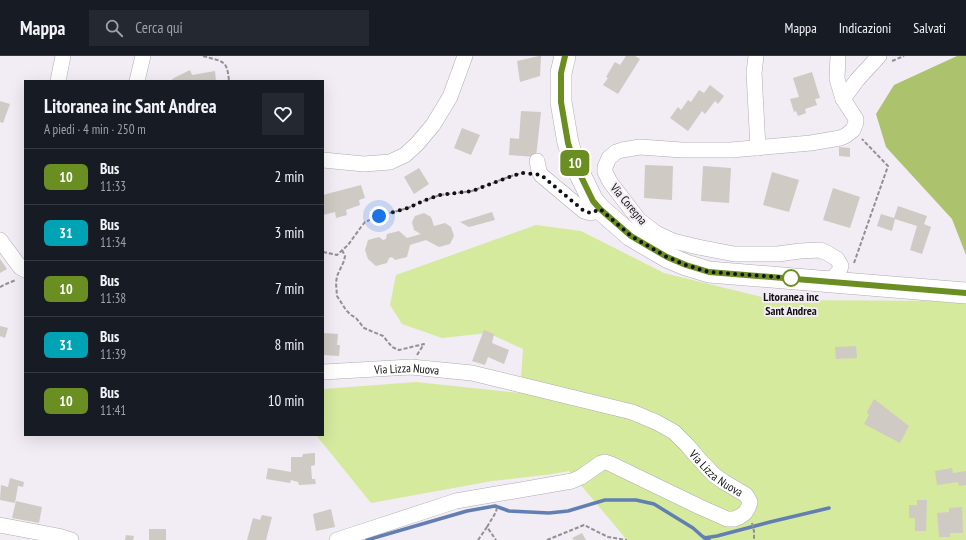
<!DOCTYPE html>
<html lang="it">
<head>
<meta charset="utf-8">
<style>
	body { margin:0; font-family:"PT Sans Narrow",sans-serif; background:#242831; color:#f1f3f6; height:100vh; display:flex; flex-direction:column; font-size:15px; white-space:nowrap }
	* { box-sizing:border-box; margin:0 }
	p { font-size:13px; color:#9ea1a6 }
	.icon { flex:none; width:22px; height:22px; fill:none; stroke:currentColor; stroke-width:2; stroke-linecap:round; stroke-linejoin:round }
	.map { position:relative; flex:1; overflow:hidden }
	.side { position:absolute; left:24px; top:24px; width:300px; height:356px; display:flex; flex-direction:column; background:#171b24; border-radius:0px; box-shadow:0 4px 16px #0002 }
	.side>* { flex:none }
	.badge { padding:0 8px; border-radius:6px; font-size:14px; line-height:26px }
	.you { position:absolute; width:20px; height:20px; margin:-10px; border:3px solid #fff; border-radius:50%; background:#1a73e8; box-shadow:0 0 0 6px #1a73e833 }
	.map>.badge { position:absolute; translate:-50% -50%; box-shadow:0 0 0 2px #fff }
	.round { display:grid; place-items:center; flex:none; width:42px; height:42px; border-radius:0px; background:#242831 }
	.headline { display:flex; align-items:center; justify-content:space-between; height:68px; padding:0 20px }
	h1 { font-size:19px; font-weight:600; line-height:30px }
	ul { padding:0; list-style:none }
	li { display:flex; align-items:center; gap:12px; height:56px; padding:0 20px; border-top:1px solid #363941 }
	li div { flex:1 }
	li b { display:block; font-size:15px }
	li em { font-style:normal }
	li .badge { min-width:44px; font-weight:700; text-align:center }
	header { display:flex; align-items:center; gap:24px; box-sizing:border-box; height:56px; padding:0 20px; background:#171b24; border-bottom:1px solid #363941 }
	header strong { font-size:19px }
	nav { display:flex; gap:22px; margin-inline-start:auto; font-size:14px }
	.search { width:280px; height:36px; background:#242831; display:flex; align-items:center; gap:10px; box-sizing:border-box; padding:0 14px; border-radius:0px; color:#9ea1a6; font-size:15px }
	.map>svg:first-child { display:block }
	.green { fill:#d5ea9d }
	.forest { fill:#acc26c }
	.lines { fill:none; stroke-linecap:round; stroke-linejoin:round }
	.stream { stroke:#627fb3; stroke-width:3.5 }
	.building { fill:#cfcac3 }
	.minor-casing { stroke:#b0abb2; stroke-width:16 }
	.secondary-casing { stroke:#b0abb2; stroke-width:22 }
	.path { stroke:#938f94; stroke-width:2; stroke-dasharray:4 2; stroke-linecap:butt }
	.minor { stroke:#fff; stroke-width:15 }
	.secondary { stroke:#fff; stroke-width:21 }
	.line-casing { stroke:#fff; stroke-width:9 }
	.line { stroke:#6b8e23; stroke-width:6 }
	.walk { stroke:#121012; stroke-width:4; stroke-dasharray:0 7.2 }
	.stop-dot { fill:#fff; stroke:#6b8e23; stroke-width:2 }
	.labels { text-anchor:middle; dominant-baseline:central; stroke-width:4; stroke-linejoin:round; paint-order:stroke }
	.street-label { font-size:12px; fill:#121012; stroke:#f2ecf4 }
	.stop-label { font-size:12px; font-weight:bold; fill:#121012; stroke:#f2ecf4 }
</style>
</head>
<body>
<header>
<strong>Mappa</strong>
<div class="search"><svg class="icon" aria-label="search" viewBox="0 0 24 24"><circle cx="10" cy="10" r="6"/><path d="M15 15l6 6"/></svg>Cerca qui</div>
<nav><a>Mappa</a><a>Indicazioni</a><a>Salvati</a></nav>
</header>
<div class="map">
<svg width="966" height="484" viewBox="0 0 966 484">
	<rect width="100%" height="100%" fill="#f2ecf4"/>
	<path class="green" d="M536 169 581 175 664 217 774 244 966 245V484H627L569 415 553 418 492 425 371 447 316 379H323V333L416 326 520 337 523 293 488 277 442 282 402 268 390 249 396 219Z"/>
	<path class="forest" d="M957 0H966V199L952 163 886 91 876 58 894 29Z"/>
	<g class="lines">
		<g class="stream">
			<path d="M704 482 717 480 770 466 829 452"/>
			<path d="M367 484 467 455 495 450 509 455 549 457 568 455 605 444H636L654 448 693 472 702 480 709 484"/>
		</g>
	</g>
	<g class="building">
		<path d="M539 0H541L540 20 520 26 517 5Z"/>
		<path d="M626 0H635L640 3 618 38 603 29 608 22 606 21 615 6 620 9Z"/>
		<path d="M190 14 192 19 215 15 216 25H173L172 23Z"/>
		<path d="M812 16 820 42 815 43 817 49 805 53 806 57 798 60 796 55 794 56 790 43 799 41 793 22Z"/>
		<path d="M710 29 724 40 718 48 715 45 705 58 702 55 688 75 670 62 678 51 681 54 688 44 691 46 699 34 704 37Z"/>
		<path d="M0 45 10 48 3 67 0 66Z"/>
		<path d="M521 55 541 56 536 101 509 99 510 82 519 83Z"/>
		<path d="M462 72 480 79 471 99 454 92Z"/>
		<path d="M839 91 850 92V101L839 100Z"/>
		<path d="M645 109 673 110 672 144 644 142Z"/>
		<path d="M703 110 731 112 729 147 701 145Z"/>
		<path d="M419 112 429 128 414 138 404 121Z"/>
		<path d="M772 116 799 124 789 156 763 149Z"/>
		<path d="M361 129 365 142 359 144 360 149 346 154 347 159 336 162 335 156 323 159V139Z"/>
		<path d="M833 132 860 141 850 172 823 164Z"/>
		<path d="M898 150 927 160 924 168 931 171 922 198 910 194 917 170 895 163 892 175 877 170 881 158 894 162Z"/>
		<path d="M492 156 495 164 469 171 460 166Z"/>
		<path d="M424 157 431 161 434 170 445 167 451 171 454 180 450 188 439 191 426 184 410 189 407 201 395 204 392 201 389 202 387 207 376 210 368 203 365 194 368 184 379 181 383 184 386 183 387 178 399 175 407 182 421 178 414 174 412 166 415 160Z"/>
		<path d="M0 203 7 213 0 217Z"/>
		<path d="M0 270 8 272 5 282 0 280Z"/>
		<path d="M484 274 494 278 492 287 509 294 504 308 488 301 485 309 472 305Z"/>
		<path d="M323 277 338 278 337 289H340L339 300 323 299Z"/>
		<path d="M856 290 857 302 836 303 835 291Z"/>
		<path d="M874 343 909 370 900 387 864 368 869 359 867 356Z"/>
		<path d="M315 397V409L311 410 312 423H315L316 428 299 429 298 426 291 424 290 427 266 423 268 412 291 416V401H302L303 398Z"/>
		<path d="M952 412 953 417 966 415V429L959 430 958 426 937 429 935 415Z"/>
		<path d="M10 422 24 426 23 431 18 430 15 447 0 444 1 429 8 431Z"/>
		<path d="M917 444H927L926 475H915V462H909V449H917Z"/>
		<path d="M16 445 42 451 39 467 12 462Z"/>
		<path d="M962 451 963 477H950V481H939L937 457 949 456V452Z"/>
		<path d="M331 453 335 471 316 475 313 458Z"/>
		<path d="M262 459 272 461 266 484H247L253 462 260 464Z"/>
		<rect x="149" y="473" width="17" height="11"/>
		<path d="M582 477 586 484H574L572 482Z"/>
		<path d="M126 479 134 480 133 484H125Z"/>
	</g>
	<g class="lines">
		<defs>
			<g id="minor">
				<path d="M756 0 754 17 758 92"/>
				<path d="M58 25 63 0"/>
				<path d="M137 25 143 0"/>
				<path d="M843 43 857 24 879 0"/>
				<path d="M323 104 364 108 390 106 405 99 417 88 433 69 450 41 465 0"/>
				<path d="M537 105 539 115 541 119 584 155 591 157 600 153"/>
				<path d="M0 184 20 211 25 214"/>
				<path d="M830 226 839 215 841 210 837 203 827 197 820 194 800 195 778 198H734L698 191 673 185 656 177 639 164 610 126 605 116V111L609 102 616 96 622 94 640 91 682 94H731L811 87 840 82 845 80 853 74 856 66V63L843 43 837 23 838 0"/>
				<path id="s1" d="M323 316 411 311 472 317 632 356 656 366 674 376 687 389 699 403 714 419 724 426 746 439 749 444 750 446 748 452 745 457 739 461 734 463H727L700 451 611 408 605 406 601 407 581 421 572 425 456 445 337 484"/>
				<path d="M0 469 58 480 71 484"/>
			</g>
			<path id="secondary" d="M565 0 561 17V46L568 87 574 106 593 145 600 153 631 180 667 201 686 209 709 216 966 237"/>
		</defs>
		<use href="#minor" class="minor-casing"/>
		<use href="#secondary" class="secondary-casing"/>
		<g class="path">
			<path d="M203 0C223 6 227 3 229 25"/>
			<path d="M892 5 904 0"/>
			<path d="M342 194 345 200 344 205 337 220 336 227 337 240 346 254 351 259 356 262 364 272 383 280 392 291 399 294 424 288 417 299"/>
			<path d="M323 196 337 199 348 189 361 171 365 166 379 160 408 152 423 145 440 139 472 135 511 120 523 117H526"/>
			<path d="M854 207 888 110 862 83"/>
			<path d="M0 231 6 228 16 224"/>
			<path d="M752 467 754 475V484"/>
			<path d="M487 471 496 456 497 451"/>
			<path d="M478 484 487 471 496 484"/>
			<path d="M547 484 584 469 608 481 627 484"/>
		</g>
		<use href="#minor" class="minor"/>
		<use href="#secondary" class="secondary"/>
	</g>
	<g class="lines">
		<defs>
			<path id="line" d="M565 0 561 17V46L568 87 574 106 593 145 600 153 631 180 667 201 686 209 709 216 966 237"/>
		</defs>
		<use href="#line" class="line-casing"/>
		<use href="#line" class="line"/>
		<path class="walk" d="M379 160 408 152 423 145 440 139 472 135 512 120 523 117 541 119 584 155 591 157 600 153 631 180 667 201 686 209 709 216 791 222"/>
	</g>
	<circle class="stop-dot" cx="791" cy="222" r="8"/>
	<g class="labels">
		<g class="street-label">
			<text transform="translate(629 148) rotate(50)">Via Coregna</text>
			<text stroke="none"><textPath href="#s1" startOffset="84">Via Lizza Nuova</textPath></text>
			<text stroke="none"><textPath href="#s1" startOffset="420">Via Lizza Nuova</textPath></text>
		</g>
		<g class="stop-label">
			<text x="791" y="240">Litoranea inc<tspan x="791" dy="14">Sant Andrea</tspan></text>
		</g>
	</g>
</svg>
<div class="you" style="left:379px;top:160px"></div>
<b class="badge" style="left:575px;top:107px;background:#6b8e23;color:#fff">10</b>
<section class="side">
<div class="headline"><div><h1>Litoranea inc Sant Andrea</h1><p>A piedi · 4 min · 250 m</p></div><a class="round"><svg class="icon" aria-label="heart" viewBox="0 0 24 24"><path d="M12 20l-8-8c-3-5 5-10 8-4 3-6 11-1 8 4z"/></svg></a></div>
<ul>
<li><span class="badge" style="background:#6b8e23;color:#fff">10</span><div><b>Bus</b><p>11:33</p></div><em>2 min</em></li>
<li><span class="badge" style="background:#00a3b4;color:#fff">31</span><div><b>Bus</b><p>11:34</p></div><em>3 min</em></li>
<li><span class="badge" style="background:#6b8e23;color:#fff">10</span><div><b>Bus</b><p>11:38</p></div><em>7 min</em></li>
<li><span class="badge" style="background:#00a3b4;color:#fff">31</span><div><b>Bus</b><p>11:39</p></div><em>8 min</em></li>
<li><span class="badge" style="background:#6b8e23;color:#fff">10</span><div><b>Bus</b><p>11:41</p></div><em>10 min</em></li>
</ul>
</section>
</div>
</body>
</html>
